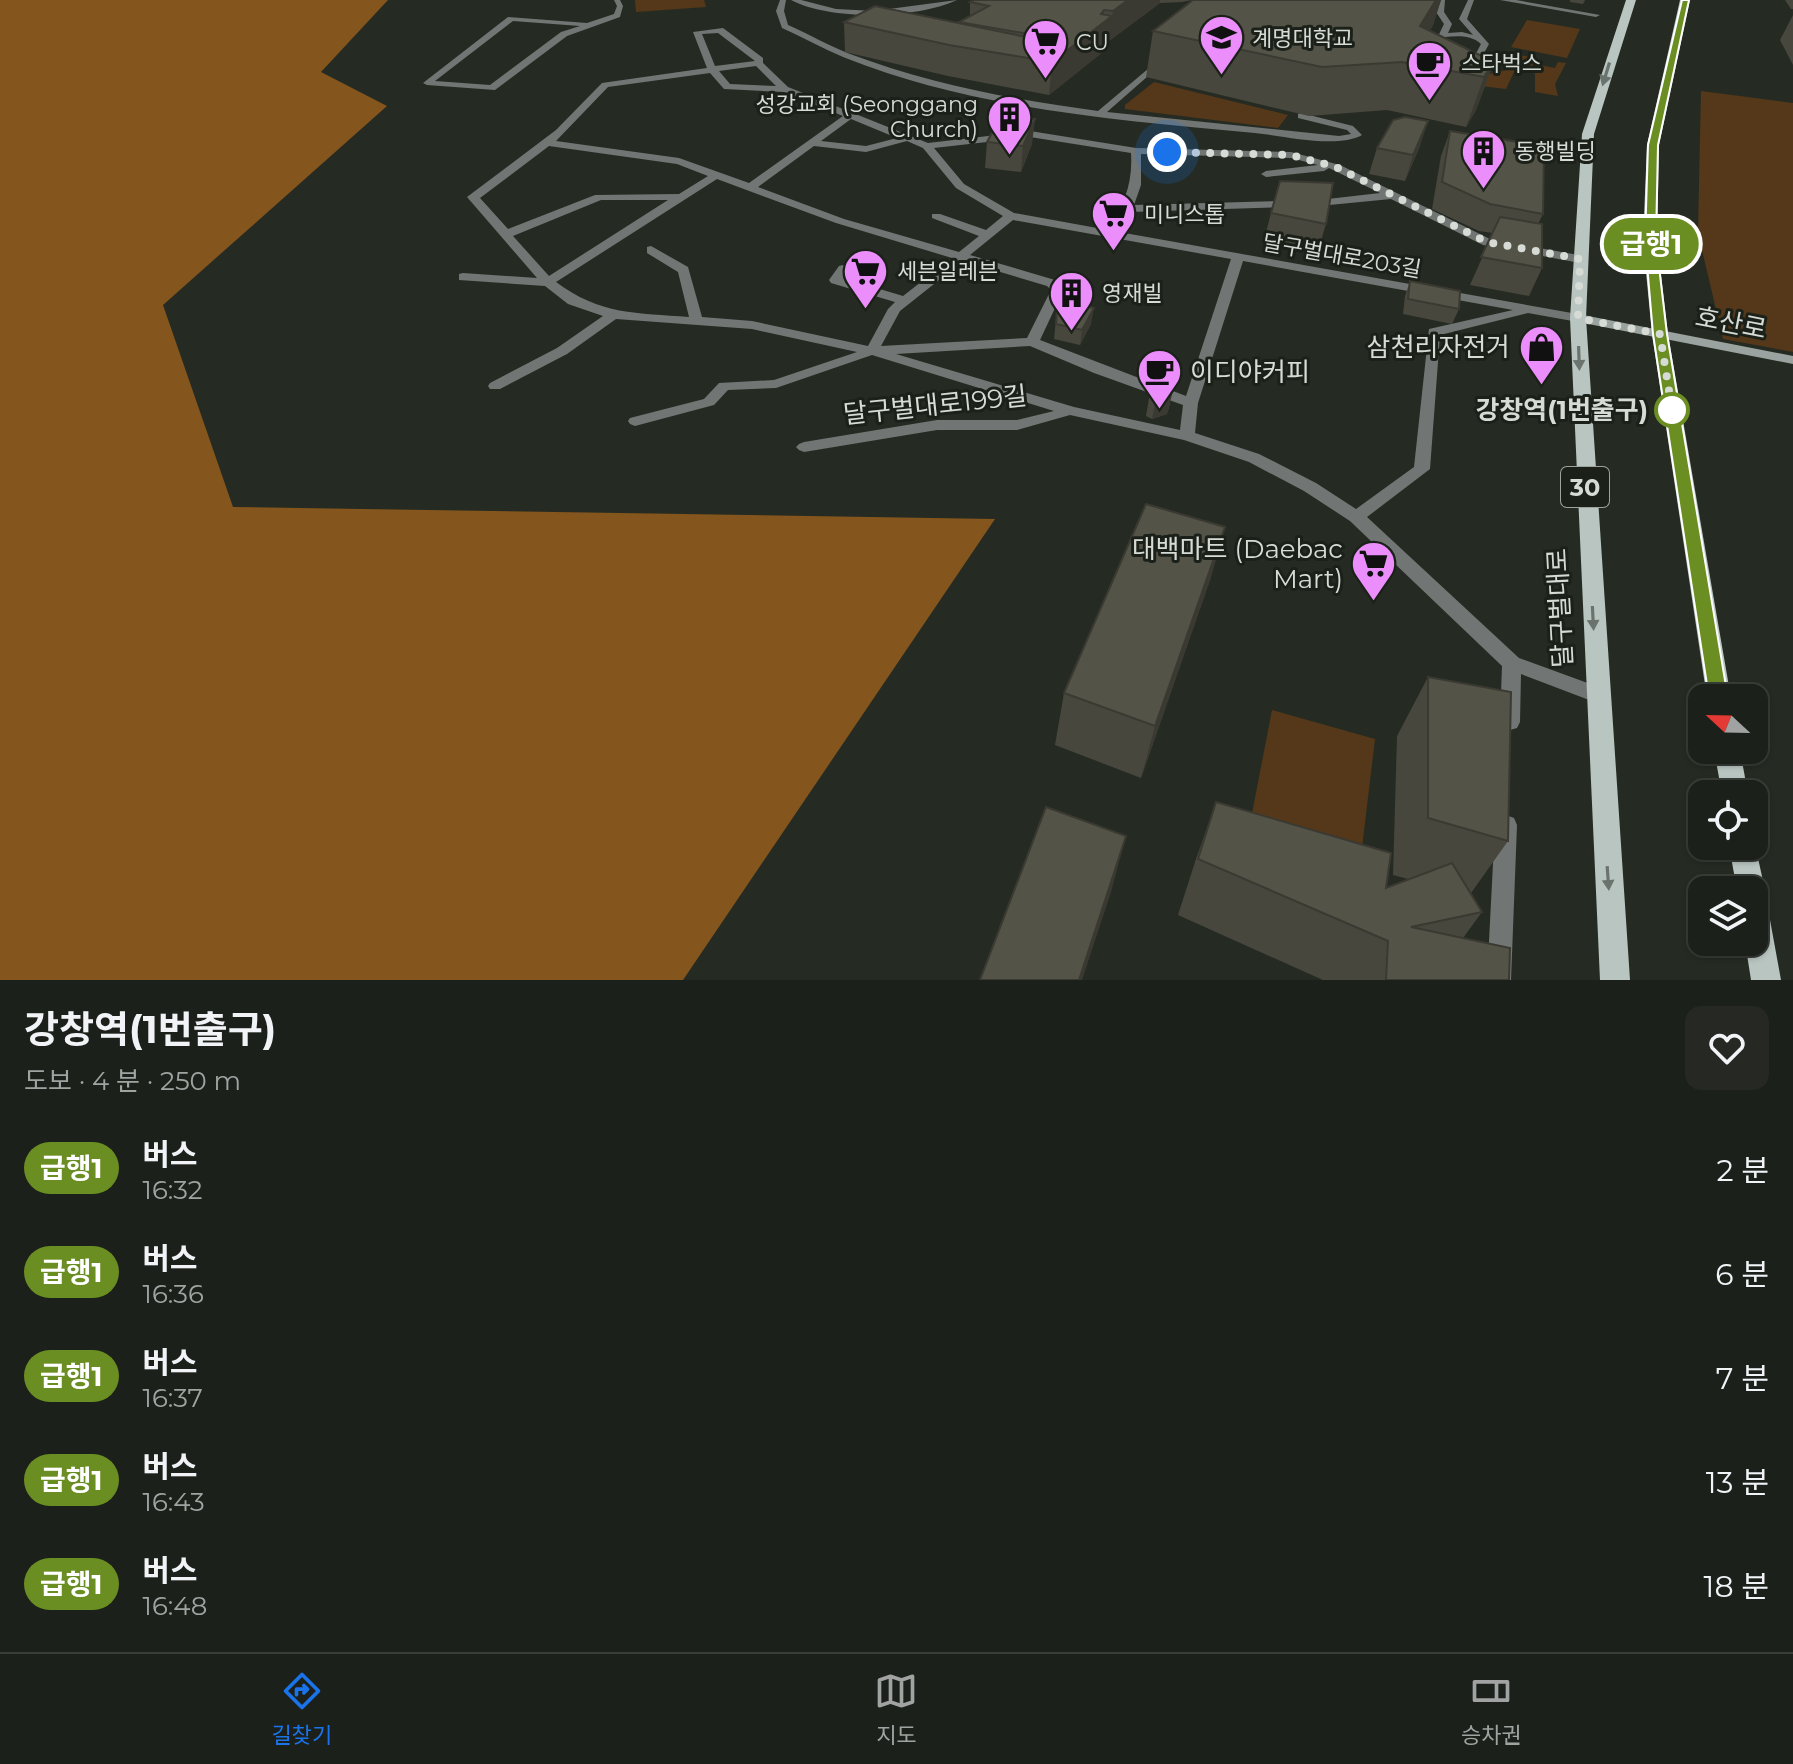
<!DOCTYPE html>
<html lang="ko">
<head>
<meta charset="utf-8">
<style>
	body { margin:0; font-family:Montserrat,"Noto Sans KR",sans-serif; background:#252823; color:#f1f3f6; height:100vh; display:flex; flex-direction:column; font-size:30px; white-space:nowrap }
	* { box-sizing:border-box; margin:0 }
	p { font-size:26px; color:#a0a3a2 }
	.icon { flex:none; width:44px; height:44px; fill:none; stroke:currentColor; stroke-width:2; stroke-linecap:round; stroke-linejoin:round }
	.map { position:relative; height:980px; overflow:hidden }
	.details { display:flex; flex-direction:column; background:#1c201a; flex:1 }
	.details>* { flex:none }
	.badge { padding:0 16px; border-radius:26px; font-size:28px; line-height:52px }
	.needle { width:52px; rotate:292deg }
	.fabs { position:absolute; left:1688px; top:684px; display:grid; gap:16px }
	.fabs a { display:grid; place-items:center; width:80px; height:80px; border-radius:16px; background:#1c201a; box-shadow:0 2px 6px #0004,0 0 0 2px #3a3e39; font-size:40px }
	.you { position:absolute; width:40px; height:40px; margin:-20px; border:6px solid #fff; border-radius:50%; background:#1a73e8; box-shadow:0 0 0 12px #1a73e833 }
	.map>.badge { position:absolute; translate:-50% -50%; box-shadow:0 0 0 4px #fff }
	.round { display:grid; place-items:center; flex:none; width:84px; height:84px; border-radius:16px; background:#252823 }
	.head { display:flex; align-items:center; justify-content:space-between; height:136px; padding:0 24px }
	h1 { font-size:38px; font-weight:700; line-height:60px }
	ul { padding:0; list-style:none }
	li { display:flex; align-items:center; gap:24px; height:104px; padding:0 24px }
	li div { flex:1 }
	li b { display:block; font-size:30px }
	li em { font-style:normal }
	li .badge { min-width:88px; font-weight:700; text-align:center }
	.tabs { display:flex; justify-content:space-around; align-items:center; height:112px; border-top:2px solid #3a3e39; background:#1c201a; font-size:22px; color:#a0a3a2 }
	.tabs a { display:grid; justify-items:center; gap:4px }
	.tabs .active { color:#1a73e8 }
	.map>svg:first-child { display:block }
	.green { fill:#543819 }
	.forest { fill:#84551c }
	.lines { fill:none; stroke-linecap:round; stroke-linejoin:round }
	.lane { fill:#717674; fill-rule:evenodd }
	.street { fill:#717674; fill-rule:evenodd }
	.secondary { fill:#9aa39f; fill-rule:evenodd }
	.primary { fill:#b9c5c1; fill-rule:evenodd }
	.wall { fill:#48473e }
	.shaded-wall { fill:#3b3a32 }
	.building { fill:#545348; stroke:#3b3a32; stroke-width:2 }
	.oneway { fill:#6a736d }
	.line { fill:#6b8e23; stroke:#fff; stroke-width:2 }
	.walk { stroke:#d7dbd6; stroke-width:8; stroke-dasharray:0 14.4 }
	.stop-dot { fill:#fff; stroke:#6b8e23; stroke-width:4 }
	.labels { text-anchor:middle; dominant-baseline:central; stroke-width:6; stroke-linejoin:round; paint-order:stroke }
	.far-poi-label { font-size:22px; fill:#d7dbd6; stroke:#1b2119; text-anchor:start }
	.far-street-label { font-size:22px; fill:#d7dbd6; stroke:#1b2119 }
	.shield { fill:#1b2119; stroke:#9fa39d; stroke-width:2 }
	.shield-label { font-size:24px; font-weight:bold; fill:#d7dbd6 }
	.street-label { font-size:26px; fill:#d7dbd6; stroke:#1b2119 }
	.poi-label { font-size:26px; fill:#d7dbd6; stroke:#1b2119; text-anchor:end }
	.stop-label { font-size:26px; font-weight:bold; fill:#d7dbd6; stroke:#1b2119; text-anchor:end }
</style>
</head>
<body>
<div class="map">
<svg width="1793" height="980" viewBox="0 0 1793 980">
	<rect width="100%" height="100%" fill="#252b23"/>
	<g class="green">
		<path d="M635 0H704L706 7 636 12Z"/>
		<path d="M1527 20 1580 29 1567 58 1511 47Z"/>
		<path d="M1514 54 1536 58 1534 64 1555 68 1558 62 1566 63 1555 84 1558 96 1535 92V74L1529 69 1515 70 1506 89 1481 86 1484 75 1507 70Z"/>
		<path d="M1154 82 1288 115 1278 128 1125 109V105Z"/>
		<path d="M1701 91 1793 103V352L1723 339 1698 233Z"/>
		<path d="M1272 710 1375 739 1356 898 1243 860Z"/>
	</g>
	<path class="forest" d="M0 0H388L321 72 387 106 163 305 233 507 995 519 683 980H0Z"/>
	<g class="lines">
		<g class="lane">
			<path d="M614 0H620L623 6 620 17 567 36 495 90 427 85 423 83 508 17 587 23 614 14 617 6ZM513 21 580 26 561 32 490 85 435 81Z"/>
			<path d="M780 0H786L784 11 788 25C809 34 829 46 850 54 930 84 1014 100 1098 111L1161 58H1164V62L1107 112 1339 136 1351 134 1347 130 1298 118V114L1301 113 1353 126 1362 135C1337 149 1284 136 1255 133 1117 120 972 109 843 57 822 48 802 37 782 28L776 11Z"/>
			<path d="M791 0H801L836 9 874 11 957 0C916 19 831 21 791 0Z"/>
			<path d="M1439 0H1445L1444 12 1452 24 1448 33 1462 32 1473 35 1459 19 1468 0H1474L1467 19 1489 44 1478 64 1472 69 1465 67 1471 63 1481 44C1471 35 1458 36 1445 37L1437 55 1430 53 1444 24 1436 12Z"/>
			<path d="M1500 0H1516L1600 15 1596 17Z"/>
		</g>
		<g class="street">
			<path d="M723 28 763 58V63L788 87 928 143 1030 131 1136 148 1291 152 1340 165 1490 239 1584 256 1586 259 1580 263 1483 245 1391 199 1319 206 1130 212 1119 232 1583 315V321L1578 322 1528 313 1440 335 1430 469 1367 517 1519 658 1604 689 1607 695 1604 701 1597 703 1521 674 1520 722 1517 728 1510 730 1503 728 1500 722 1502 666 1350 521 1304 491 1249 462 1184 440 1070 415 1017 430H937L804 452 799 450 796 447 799 444 804 442 937 420H1017L1054 411 872 355 776 388 728 390 714 405 635 426 630 424 628 421 630 418 704 399 719 383 774 380 857 352 752 329 616 319 567 354 500 389H490L488 386 490 383 557 348 603 316 568 304 545 286 459 280V274L463 273 537 278 467 197 556 130 602 83 707 68 693 32ZM718 33 755 61 715 66 702 34ZM756 66 776 86 730 84 719 71ZM710 73 724 89 784 92 843 116 749 183 679 158 556 141 608 87ZM851 119 897 138 866 146 821 141ZM1030 137 1131 153C1133 183 1124 205 1108 230L1014 213 964 184 934 148ZM907 141 923 148 956 188 1003 216 986 230 940 214H932V218L979 236 959 252 844 219 758 187 814 146 866 152ZM549 146 677 164 708 176 679 194 595 195 508 229 480 198ZM1141 154 1291 158 1318 165 1266 171 1261 174 1266 177 1324 171 1329 168 1380 193 1319 200 1134 205 1141 185ZM717 179 836 223 952 258 903 296 843 278 849 269 843 265 839 266 829 280 831 283 895 302 888 309 868 346 752 321 702 317 688 267 651 246 647 247V253L678 272 689 317C637 313 600 315 556 282ZM601 200H668L549 276 513 236ZM1013 220 1231 259 1186 396 1040 340 1064 289 1055 280 970 255ZM963 261 1047 286 1051 290 1027 338 881 346 900 311ZM1243 261 1513 310 1429 329 1414 467 1356 509 1316 483 1259 454 1195 433 1198 403ZM1030 346 1094 373 1183 405 1180 430 1074 407 896 354Z"/>
			<path d="M1506 815 1514 818 1517 825 1511 980H1487L1495 825 1498 818Z"/>
		</g>
		<path class="secondary" d="M1578 314 1793 356V364L1573 321V315Z"/>
		<g class="primary">
			<path d="M1626 0H1636L1594 134 1586 318 1630 980H1600L1570 318 1582 134Z"/>
			<path d="M1680 0H1690L1659 145 1657 241 1668 334 1731 698H1707L1652 334 1643 241 1647 145Z"/>
			<path d="M1714 750H1740L1748 794H1722Z"/>
			<path d="M1754 840 1765 890 1762 898 1768 909 1781 980H1751L1745 942H1754V890H1737L1729 846H1754Z"/>
		</g>
	</g>
	<g class="wall">
		<path d="M974 0H1192L1182 2 1160 3 1109 41V47L1049 95 948 76 845 52 844 22 959 23V22L970 16V2Z"/>
		<path d="M1193 0H1441L1433 25 1430 30 1494 62 1476 110 1466 127 1387 110 1309 116 1146 77 1153 31Z"/>
		<path d="M1570 0H1585L1583 4 1570 2Z"/>
		<path d="M1785 0H1793V9H1791Z"/>
		<path d="M1793 15V65L1780 40Z"/>
		<path d="M1450 131 1543 214 1538 224 1542 268 1529 296 1470 285 1493 233 1479 231 1432 209 1441 156Z"/>
		<path d="M987 142 1032 144 1021 172 985 168Z"/>
		<path d="M1420 146 1405 181 1369 174 1377 148Z"/>
		<path d="M1271 213 1326 224 1318 251 1264 240Z"/>
		<path d="M1410 281 1459 309 1452 324 1403 314 1405 296Z"/>
		<path d="M1057 310 1091 324 1080 345 1054 339Z"/>
		<path d="M1160 368 1170 404 1167 414 1152 419 1146 416 1151 387Z"/>
		<path d="M1225 527 1210 580 1141 778 1055 745 1064 693Z"/>
		<path d="M1428 677 1508 841 1471 893 1482 912 1463 938 1509 980H1323L1178 915 1196 859 1216 802 1386 888 1408 879 1393 875 1397 736Z"/>
	</g>
	<g class="shaded-wall">
		<path d="M1128 0H1160V3L1109 41V47L1049 95 1052 62 1104 10 1103 24 1112 17 1113 11Z"/>
		<path d="M1436 0H1441L1433 25 1411 63 1420 26Z"/>
		<path d="M1494 62 1476 110 1466 127 1484 77Z"/>
		<path d="M1035 119 1032 144 1021 172 1023 146Z"/>
		<path d="M1428 121 1420 146 1405 181 1413 155Z"/>
		<path d="M1094 308 1091 324 1080 345 1082 330Z"/>
		<path d="M1177 375 1167 414 1152 419 1158 389Z"/>
		<path d="M1225 527 1210 580 1141 778 1155 726Z"/>
		<path d="M1126 836 1111 892 1082 980H1079Z"/>
	</g>
	<g class="building">
		<path d="M974 0H1128L1113 11 1104 10 1101 14 1112 16 1052 62 949 45 844 22 875 6 1036 39 1040 36 959 22 989 6 970 2Z"/>
		<path d="M1193 0H1436L1420 26 1494 62 1484 77 1402 62 1322 67 1153 31Z"/>
		<path d="M1001 116 1035 119 1023 146 987 142Z"/>
		<path d="M1405 117 1428 121 1413 155 1377 148 1393 120Z"/>
		<path d="M1450 131 1544 146 1543 214 1490 204 1442 182Z"/>
		<path d="M1280 181 1333 183 1326 224 1271 213Z"/>
		<path d="M1500 217 1542 224V268L1481 257Z"/>
		<path d="M1410 281 1460 291 1459 309 1408 299Z"/>
		<path d="M1062 302 1094 308 1082 330 1056 324 1057 310Z"/>
		<path d="M1160 368 1177 375 1174 384 1158 389 1151 387Z"/>
		<path d="M1146 504 1225 527 1155 726 1064 693Z"/>
		<path d="M1428 677 1511 692 1508 841 1428 818Z"/>
		<path d="M1216 802 1391 853 1386 888 1452 863 1482 912 1411 927 1510 948 1509 980H1386L1388 941 1198 859Z"/>
		<path d="M1046 807 1126 836 1079 980H980Z"/>
	</g>
	<defs><path id="oneway-solid" d="M-6-.8H1V-3.2L6.5 0L1 3.2V.8H-6Z" transform="scale(2)"/></defs>
	<g class="oneway">
		<use href="#oneway-solid" transform="translate(1606 74) rotate(107)"/>
		<use href="#oneway-solid" transform="translate(1579 358) rotate(88)"/>
		<use href="#oneway-solid" transform="translate(1593 618) rotate(87)"/>
		<use href="#oneway-solid" transform="translate(1608 878) rotate(86)"/>
	</g>
	<path class="line" d="M1682 0H1689L1658 145 1656 241 1667 334 1728 698 1726 703H1712L1709 698 1653 334 1645 241 1648 145Z"/>
	<g class="lines">
		<path class="walk" d="M1167 152 1291 155 1336 167 1487 242 1580 259 1578 318 1660 334 1672 410"/>
	</g>
	<defs>
		<symbol id="university-pin" viewBox="-11 -11 22 30"><path d="M0 17L-7.5 6A9.5 9.5 0 1 1 7.5 6Z" fill="#eb8dfb" stroke="#1b2119"/><path d="M0-5L7-2L0 1L-7-2ZM-4 1L0 2.5L4 1V4Q0 6-4 4Z" fill="#111"/></symbol>
		<symbol id="supermarket-pin" viewBox="-11 -11 22 30"><path d="M0 17L-7.5 6A9.5 9.5 0 1 1 7.5 6Z" fill="#eb8dfb" stroke="#1b2119"/><path d="M-6-5.5h2.5l.6 2H6L4.5 2H-2.5L-4.4-4H-6ZM-1.5 3.2a1.3 1.3 0 1 0 .1 0ZM3 3.2a1.3 1.3 0 1 0 .1 0Z" fill="#111"/></symbol>
		<symbol id="cafe-pin" viewBox="-11 -11 22 30"><path d="M0 17L-7.5 6A9.5 9.5 0 1 1 7.5 6Z" fill="#eb8dfb" stroke="#1b2119"/><path d="M-5.5-4.5H6V0H3Q3 3.5 0 3.5H-2.5Q-5.5 3.5-5.5 0ZM3-3.2v2h1.7v-2ZM-6 4.5H4V6H-6Z" fill="#111"/></symbol>
		<symbol id="building-pin" viewBox="-11 -11 22 30"><path d="M0 17L-7.5 6A9.5 9.5 0 1 1 7.5 6Z" fill="#eb8dfb" stroke="#1b2119"/><path d="M-4-6H4V6H1V3H-1V6H-4ZM-2.5-4.3h1.7v1.8h-1.7ZM.8-4.3h1.7v1.8H.8ZM-2.5-1h1.7V.8h-1.7ZM.8-1h1.7V.8H.8Z" fill="#111"/></symbol>
		<symbol id="shop-pin" viewBox="-11 -11 22 30"><path d="M0 17L-7.5 6A9.5 9.5 0 1 1 7.5 6Z" fill="#eb8dfb" stroke="#1b2119"/><path d="M-5-2.5h2.3a2.7 3.5 0 0 1 5.4 0H5L5.5 6h-11ZM-1.5-2.5h3a1.5 2.3 0 0 0-3 0Z" fill="#111"/></symbol>
	</defs>
	<g fill-rule="evenodd">
		<use href="#university-pin" x="1196" y="12" width="51" height="69"/>
		<use href="#supermarket-pin" x="1020" y="16" width="51" height="69"/>
		<use href="#cafe-pin" x="1404" y="38" width="51" height="69"/>
		<use href="#building-pin" x="984" y="92" width="51" height="69"/>
		<use href="#building-pin" x="1458" y="126" width="51" height="69"/>
		<use href="#supermarket-pin" x="1088" y="188" width="51" height="69"/>
		<use href="#supermarket-pin" x="840" y="246" width="51" height="69"/>
		<use href="#building-pin" x="1046" y="268" width="51" height="69"/>
		<use href="#shop-pin" x="1516" y="322" width="51" height="69"/>
		<use href="#cafe-pin" x="1134" y="346" width="51" height="69"/>
		<use href="#supermarket-pin" x="1348" y="538" width="51" height="69"/>
	</g>
	<circle class="stop-dot" cx="1672" cy="410" r="16"/>
	<g class="labels">
		<g class="far-poi-label">
			<text x="1252" y="38">계명대학교</text>
			<text x="1076" y="42">CU</text>
			<text x="1461" y="63">스타벅스</text>
			<text x="978" y="104" text-anchor="end">성강교회 (Seonggang<tspan x="978" dy="25">Church)</tspan></text>
			<text x="1515" y="151">동행빌딩</text>
			<text x="1144" y="214">미니스톱</text>
			<text x="897" y="271">세븐일레븐</text>
			<text x="1102" y="293">영재빌</text>
		</g>
		<g class="far-street-label">
			<text transform="translate(1342 256) rotate(10)">달구벌대로203길</text>
		</g>
		<rect class="shield" x="1561" y="467" width="48" height="40" rx="6"/>
		<g class="shield-label">
			<text x="1585" y="487">30</text>
		</g>
		<g class="street-label">
			<text transform="translate(1731 323) rotate(11)">호산로</text>
			<text transform="translate(935 405) rotate(-6)">달구벌대로199길</text>
			<text transform="translate(1560 608) rotate(-93)">달구벌대로</text>
		</g>
		<g class="poi-label">
			<text x="1510" y="347">삼천리자전거</text>
			<text x="1190" y="372" text-anchor="start">이디야커피</text>
			<text x="1343" y="549">대백마트 (Daebac<tspan x="1343" dy="30">Mart)</tspan></text>
		</g>
		<g class="stop-label">
			<text x="1648" y="410">강창역(1번출구)</text>
		</g>
	</g>
</svg>
<div class="fabs">
<a><svg class="needle" viewBox="-14 -14 28 28"><path d="M0-13l5 13h-10z" fill="#e53935"/><path d="M0 13l5-13h-10z" fill="#a0a3a2"/></svg></a>
<a><svg class="icon" aria-label="locate" viewBox="0 0 24 24"><circle cx="12" cy="12" r="6"/><path d="M12 2v4M12 18v4M2 12h4M18 12h4"/></svg></a>
<a><svg class="icon" aria-label="layers" viewBox="0 0 24 24"><path d="M12 4l9 5-9 5-9-5zM3 14l9 5 9-5"/></svg></a>
</div>
<div class="you" style="left:1167px;top:152px"></div>
<b class="badge" style="left:1651px;top:244px;background:#6b8e23;color:#fff">급행1</b>
</div>
<section class="details">
<div class="head"><div><h1>강창역(1번출구)</h1><p>도보 · 4 분 · 250 m</p></div><a class="round"><svg class="icon" aria-label="heart" viewBox="0 0 24 24"><path d="M12 20l-8-8c-3-5 5-10 8-4 3-6 11-1 8 4z"/></svg></a></div>
<ul>
<li><span class="badge" style="background:#6b8e23;color:#fff">급행1</span><div><b>버스</b><p>16:32</p></div><em>2 분</em></li>
<li><span class="badge" style="background:#6b8e23;color:#fff">급행1</span><div><b>버스</b><p>16:36</p></div><em>6 분</em></li>
<li><span class="badge" style="background:#6b8e23;color:#fff">급행1</span><div><b>버스</b><p>16:37</p></div><em>7 분</em></li>
<li><span class="badge" style="background:#6b8e23;color:#fff">급행1</span><div><b>버스</b><p>16:43</p></div><em>13 분</em></li>
<li><span class="badge" style="background:#6b8e23;color:#fff">급행1</span><div><b>버스</b><p>16:48</p></div><em>18 분</em></li>
</ul>
</section>
<nav class="tabs">
<a class="active"><svg class="icon" aria-label="directions" viewBox="0 0 24 24"><path d="M12 3l9 9-9 9-9-9zM9 14v-3h6M13 9l2 2-2 2"/></svg>길찾기</a>
<a><svg class="icon" aria-label="map" viewBox="0 0 24 24"><path d="M3 6l6-2 6 2 6-2v14l-6 2-6-2-6 2zM9 4v14M15 6v14"/></svg>지도</a>
<a><svg class="icon" aria-label="tickets" viewBox="0 0 24 24"><path d="M3 7h18v10H3zM15 7v10"/></svg>승차권</a>
</nav>
</body>
</html>
